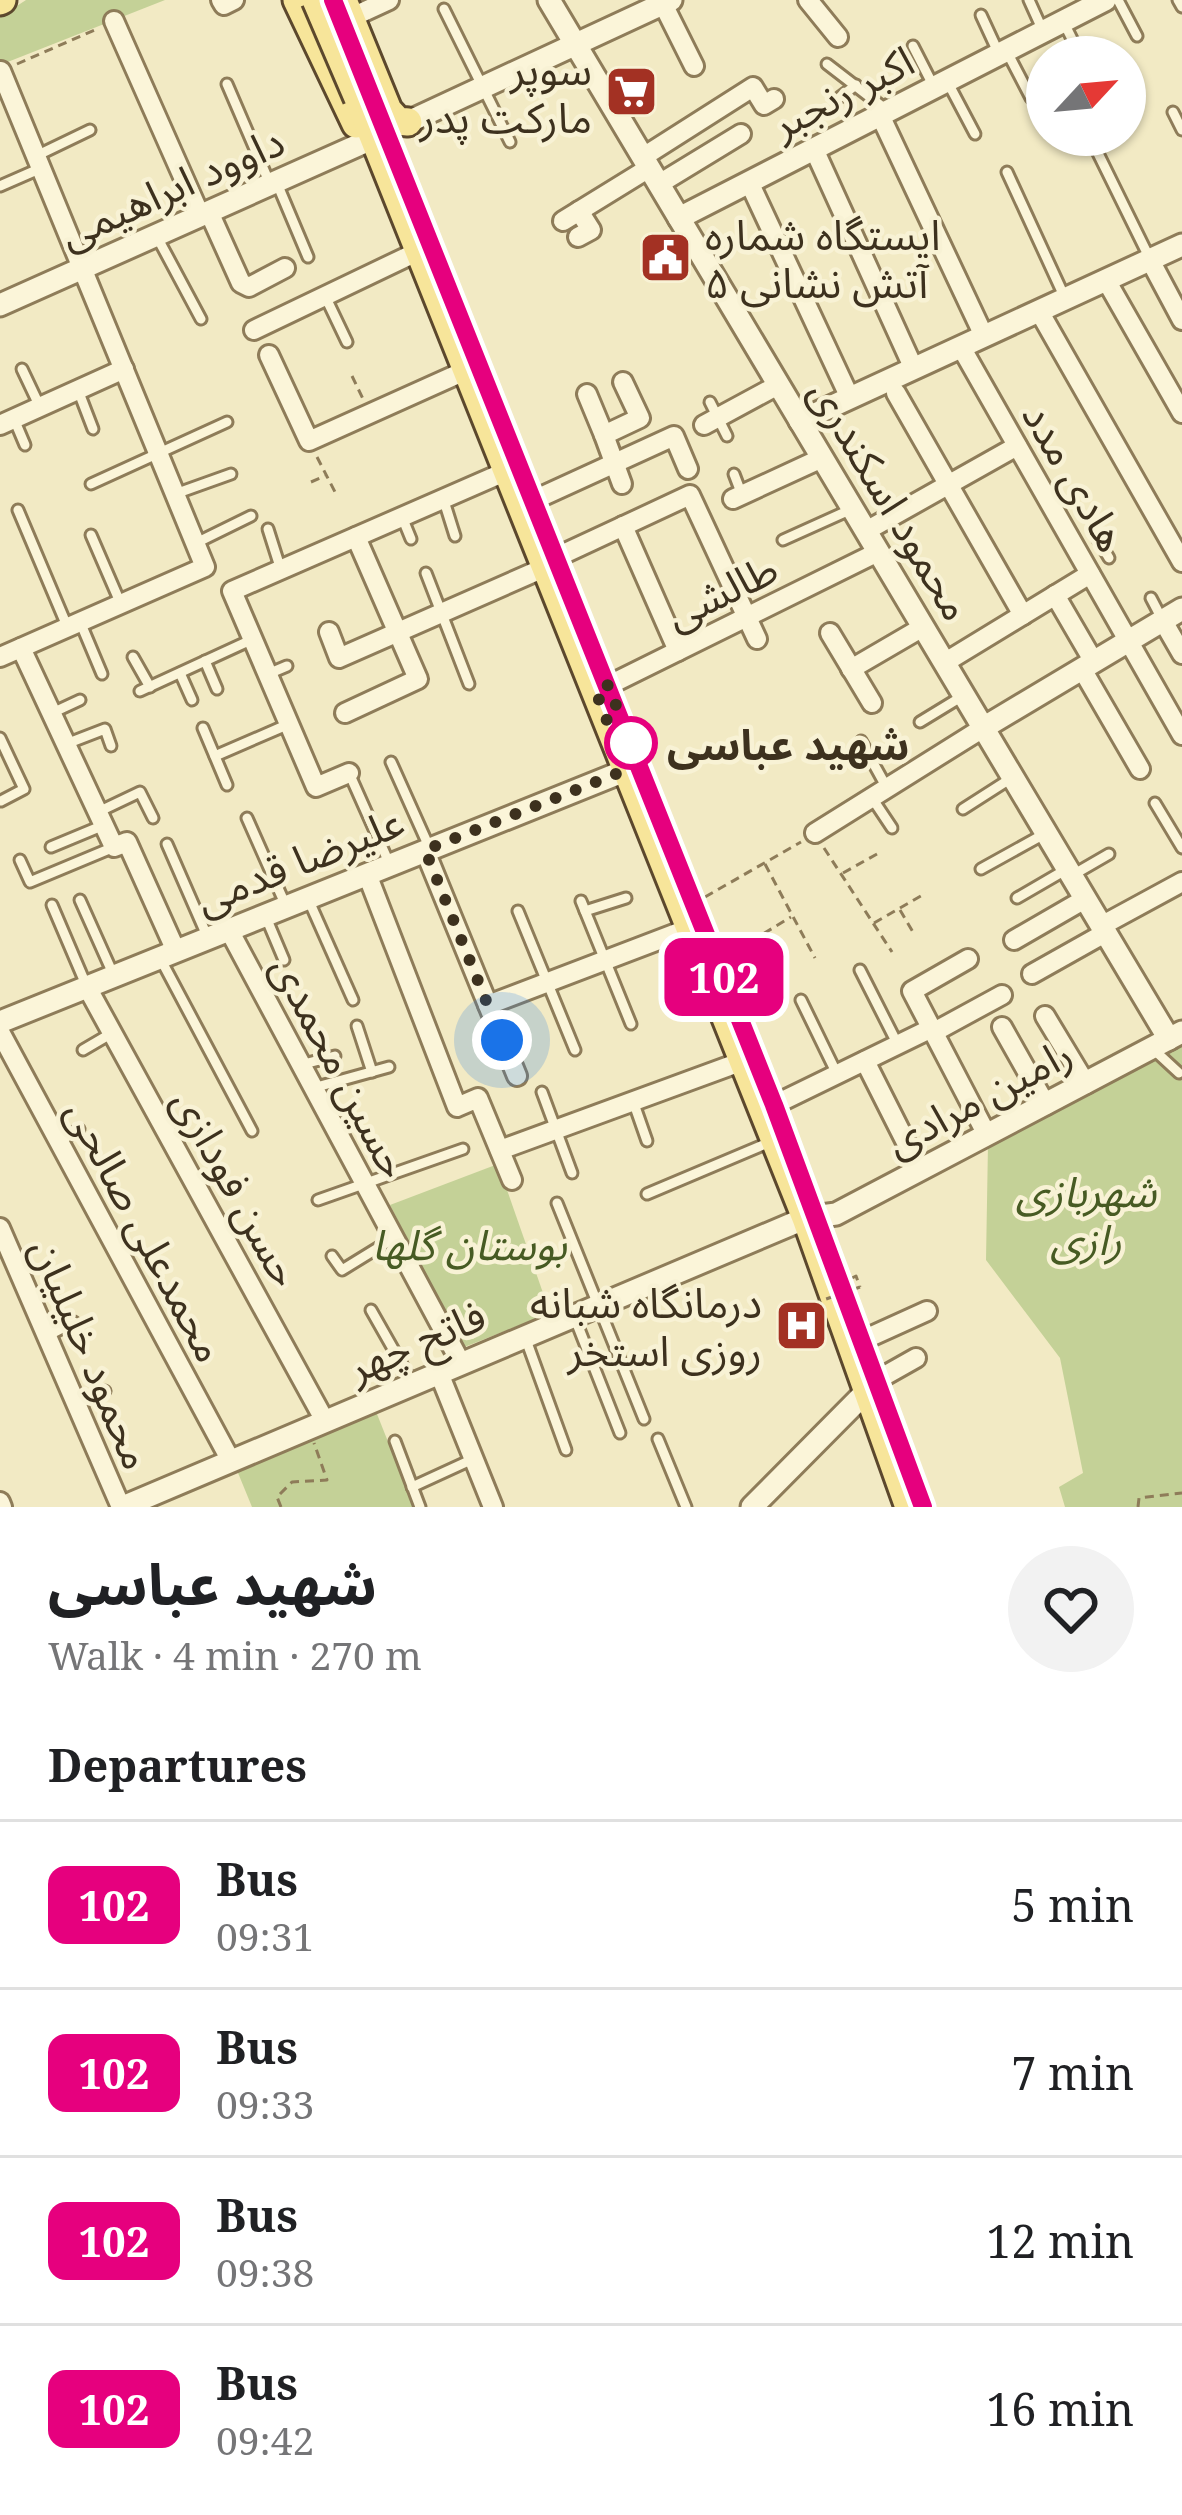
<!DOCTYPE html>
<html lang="en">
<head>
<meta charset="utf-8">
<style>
	body { margin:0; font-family:"Noto Serif","Noto Sans Arabic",serif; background:#f2f2f2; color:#202124; height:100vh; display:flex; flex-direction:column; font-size:45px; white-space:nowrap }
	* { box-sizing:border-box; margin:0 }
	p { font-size:39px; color:#757577 }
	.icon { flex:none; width:66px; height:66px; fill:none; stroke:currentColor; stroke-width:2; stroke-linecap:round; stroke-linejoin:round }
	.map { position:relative; height:1507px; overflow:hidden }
	.side { display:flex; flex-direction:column; background:#fff; flex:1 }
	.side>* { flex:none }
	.badge { padding:0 24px; border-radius:18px; font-size:42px; line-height:78px }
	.needle { width:78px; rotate:64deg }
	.fabs { position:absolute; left:1026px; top:36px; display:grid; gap:24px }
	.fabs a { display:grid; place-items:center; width:120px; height:120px; border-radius:50%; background:#fff; box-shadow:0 3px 9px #0004; font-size:60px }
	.you { position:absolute; width:60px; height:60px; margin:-30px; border:9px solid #fff; border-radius:50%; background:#1a73e8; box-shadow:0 0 0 18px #1a73e833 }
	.map>.badge { position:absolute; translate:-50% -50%; box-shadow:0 0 0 6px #fff }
	h2 { padding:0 48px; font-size:45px; line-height:108px }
	.round { display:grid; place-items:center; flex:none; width:126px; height:126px; border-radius:63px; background:#f2f2f2 }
	.head { display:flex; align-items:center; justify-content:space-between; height:204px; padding:0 48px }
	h1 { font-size:57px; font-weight:700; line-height:90px }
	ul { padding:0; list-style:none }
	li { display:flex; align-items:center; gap:36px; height:168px; padding:0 48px; border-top:3px solid #e0e0e0 }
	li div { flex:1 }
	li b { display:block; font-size:45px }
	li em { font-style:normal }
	li .badge { min-width:132px; font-weight:700; text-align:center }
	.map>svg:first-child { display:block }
	.green { fill:#c4d197 }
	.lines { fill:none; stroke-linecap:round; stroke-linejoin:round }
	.service-casing { stroke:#8e7c59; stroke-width:15 }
	.minor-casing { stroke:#8e7c59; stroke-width:24 }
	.tertiary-casing { stroke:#8e7c59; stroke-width:27 }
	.primary-casing { stroke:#5c482d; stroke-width:33 }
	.path { stroke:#8e7c59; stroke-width:3; stroke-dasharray:9 6; stroke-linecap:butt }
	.service { stroke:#fbf5d9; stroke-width:9 }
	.minor { stroke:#fbf5d9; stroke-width:18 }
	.tertiary { stroke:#fbf5d9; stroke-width:21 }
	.primary { stroke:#f7e59a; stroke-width:27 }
	.primary-bridge-casing { stroke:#5c482d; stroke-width:33; stroke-linecap:butt }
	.path-bridge { stroke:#8e7c59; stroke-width:3; stroke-dasharray:9 6; stroke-linecap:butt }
	.primary-bridge { stroke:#f7e59a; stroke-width:27 }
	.line-casing { stroke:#fff; stroke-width:27 }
	.line { stroke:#e6007e; stroke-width:18 }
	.walk { stroke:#3d311e; stroke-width:12; stroke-dasharray:0 21.6 }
	.stop-dot { fill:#fff; stroke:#e6007e; stroke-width:6 }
	.labels { text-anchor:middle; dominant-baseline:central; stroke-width:9; stroke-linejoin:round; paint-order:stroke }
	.poi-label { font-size:42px; fill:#3d311e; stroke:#f8f2d5; text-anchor:end }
	.street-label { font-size:42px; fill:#3d311e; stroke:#f8f2d5 }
	.stop-label { font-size:42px; font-weight:bold; fill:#3d311e; stroke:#f8f2d5; text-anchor:start }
	.park-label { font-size:42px; font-style:italic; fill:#475b23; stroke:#f8f2d5 }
</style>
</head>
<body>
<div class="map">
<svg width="1182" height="1507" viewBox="0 0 1182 1507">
	<rect width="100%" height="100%" fill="#f2eac4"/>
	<g class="green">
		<path d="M26 0H165L0 65V17Z"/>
		<path d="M1182 1044V1507H1065L1059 1487 1083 1473 1060 1358 986 1260 988 1144Z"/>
		<path d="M498 1164 550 1313 462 1348 390 1205Z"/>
		<path d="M373 1404 414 1507H252L236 1468Z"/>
	</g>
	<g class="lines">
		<defs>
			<g id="service">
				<path d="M1029 0 1043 31"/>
				<path d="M1118 0 1137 36"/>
				<path d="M1178 0 1182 7"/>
				<path d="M444 9 510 142"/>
				<path d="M981 15 999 54"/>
				<path d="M1063 21 1081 57"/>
				<path d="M913 46 934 87"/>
				<path d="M1006 50 1031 98"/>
				<path d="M827 64 888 111"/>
				<path d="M947 81 975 134"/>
				<path d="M227 84 270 184"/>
				<path d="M840 97 856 85"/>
				<path d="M1173 112 1182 130"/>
				<path d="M383 121 714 953"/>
				<path d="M1089 135 1150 259"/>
				<path d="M36 156 90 130"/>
				<path d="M1007 172 1065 298"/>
				<path d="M276 181 308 257"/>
				<path d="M0 186 39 169"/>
				<path d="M156 235 201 319"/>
				<path d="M326 298 347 342"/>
				<path d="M22 369 40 407"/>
				<path d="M78 390 93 429"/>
				<path d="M710 402 727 436"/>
				<path d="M14 419 25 445"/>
				<path d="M734 474 742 495"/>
				<path d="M91 484 227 422"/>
				<path d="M175 494 231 474"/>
				<path d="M444 501 455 536"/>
				<path d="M18 510 67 626"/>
				<path d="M402 517 411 539"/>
				<path d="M268 529 281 570"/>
				<path d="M1093 531 1109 558"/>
				<path d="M91 535 120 602"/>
				<path d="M783 540 852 509"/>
				<path d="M196 543 251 516"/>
				<path d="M426 573 469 684"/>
				<path d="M1151 598 1163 621"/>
				<path d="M81 624 102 674"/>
				<path d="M133 657 150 687"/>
				<path d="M205 661 217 689"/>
				<path d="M180 673 192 700"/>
				<path d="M268 674 287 666"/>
				<path d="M140 691 253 639"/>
				<path d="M52 713 80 700"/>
				<path d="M920 722 961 697"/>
				<path d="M203 728 227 785"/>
				<path d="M0 738 24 789 1 801"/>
				<path d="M861 741 887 788"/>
				<path d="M66 744 105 729 111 746"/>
				<path d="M215 756 289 724"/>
				<path d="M391 762 430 849"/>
				<path d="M349 773 390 865"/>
				<path d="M872 798 892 828"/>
				<path d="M1155 803 1182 848"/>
				<path d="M963 809 1013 777"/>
				<path d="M98 812 140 792 153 818"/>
				<path d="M247 818 286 906"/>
				<path d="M167 844 208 938"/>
				<path d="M51 847 104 825"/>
				<path d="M20 860 30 882 114 847"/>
				<path d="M981 869 1046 833"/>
				<path d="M1071 876 1109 854"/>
				<path d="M1017 898 1067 869"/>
				<path d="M80 900 114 976"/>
				<path d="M309 901 353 1000"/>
				<path d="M581 901 631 1024"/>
				<path d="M52 905 87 987"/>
				<path d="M518 911 575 1050"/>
				<path d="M585 911 626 898"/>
				<path d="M265 915 284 960"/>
				<path d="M160 958 252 1131"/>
				<path d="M860 970 898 1045"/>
				<path d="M801 1000 837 1074"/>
				<path d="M357 1026 372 1072"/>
				<path d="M1152 1048 1179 1073"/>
				<path d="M83 1050 112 1033"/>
				<path d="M300 1065 335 1056"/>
				<path d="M313 1088 389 1067"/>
				<path d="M542 1092 572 1173"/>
				<path d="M633 1101 647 1141"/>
				<path d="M59 1142 79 1129"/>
				<path d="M647 1194 770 1142"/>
				<path d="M318 1200 463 1149"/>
				<path d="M557 1203 644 1419"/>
				<path d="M332 1256 342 1270 394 1238"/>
				<path d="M371 1310 413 1384"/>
				<path d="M574 1316 620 1433"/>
				<path d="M47 1336 74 1322"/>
				<path d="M525 1337 566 1450"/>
				<path d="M76 1405 105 1391"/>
				<path d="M658 1439 686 1507"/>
				<path d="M395 1441 420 1507"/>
				<path d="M412 1487 473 1459"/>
			</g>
			<g id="minor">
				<path d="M221 0 224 5 234 0"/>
				<path d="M808 0 838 37"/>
				<path d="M663 4 694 66"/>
				<path d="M350 18 389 0"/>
				<path d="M114 21 200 215"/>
				<path d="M880 115 984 336"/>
				<path d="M814 149 914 369"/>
				<path d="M643 157 753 87 764 105 774 99"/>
				<path d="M749 182 850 398"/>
				<path d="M659 184 741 134"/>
				<path d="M209 212 241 283 249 287 285 268"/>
				<path d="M563 221 649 168"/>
				<path d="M578 237 591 230 579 211"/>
				<path d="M1150 260 1182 320"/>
				<path d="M1106 280 1182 413"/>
				<path d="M1039 311 1182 562"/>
				<path d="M254 330 419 251"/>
				<path d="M961 347 1182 735"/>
				<path d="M269 355 309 441 467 370"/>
				<path d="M896 393 1023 615"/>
				<path d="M587 394 604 435"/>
				<path d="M0 425 124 369"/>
				<path d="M704 425 778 385"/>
				<path d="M622 484 604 435 640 418 623 382"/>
				<path d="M733 499 822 458"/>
				<path d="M521 506 674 436 688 469"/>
				<path d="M623 526 678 651"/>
				<path d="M866 531 1017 446"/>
				<path d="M544 563 690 495 757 639"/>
				<path d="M1055 595 1094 662"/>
				<path d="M1163 621 1182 654"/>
				<path d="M329 632 339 658 546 567"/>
				<path d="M830 633 872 703"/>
				<path d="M21 648 114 847 127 842 176 951"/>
				<path d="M0 657 205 567 1 71"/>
				<path d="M944 663 1090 574"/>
				<path d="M851 669 923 627"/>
				<path d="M1082 669 1140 769"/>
				<path d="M595 692 878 552"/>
				<path d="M345 713 418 679 356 537"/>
				<path d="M349 773 316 787 232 591 507 471"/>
				<path d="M815 833 983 728"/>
				<path d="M425 851 517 1076"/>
				<path d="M367 874 457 1107 478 1098 512 1180"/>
				<path d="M1101 926 1182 882"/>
				<path d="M229 930 461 1363"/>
				<path d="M1014 940 1085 899"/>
				<path d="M968 959 912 991 987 1135"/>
				<path d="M1032 974 1105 933"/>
				<path d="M87 987 325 1421"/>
				<path d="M488 1005 690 928"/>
				<path d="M1045 1016 1086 1084"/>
				<path d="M1002 1027 1046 1105"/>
				<path d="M0 1032 231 1461"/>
				<path d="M934 1032 1002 995"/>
				<path d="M865 1061 920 1170"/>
				<path d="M774 1105 932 1028"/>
				<path d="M500 1150 743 1061"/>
				<path d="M0 1228 121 1507"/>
				<path d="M863 1340 927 1311"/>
				<path d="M439 1373 493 1507"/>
				<path d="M877 1380 916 1358"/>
				<path d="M0 1502 2 1507"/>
			</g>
			<g id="tertiary">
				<path d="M549 0 1169 1039"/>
				<path d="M408 122 671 0"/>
				<path d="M679 218 1105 0"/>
				<path d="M0 305 374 138"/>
				<path d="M800 421 1182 245"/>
				<path d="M983 728 1182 609"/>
				<path d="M0 1022 627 770"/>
				<path d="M123 1507 806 1218 836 1214 1182 1032"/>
				<path d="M752 1507 868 1390"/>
			</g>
			<g id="primary">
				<path d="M297 0 356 124"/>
				<path d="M343 0 388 110 398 121 408 122"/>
				<path d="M0 1 2 0"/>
				<path d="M358 98 806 1218 909 1507"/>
			</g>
		</defs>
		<use href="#service" class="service-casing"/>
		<use href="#minor" class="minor-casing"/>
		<use href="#tertiary" class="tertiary-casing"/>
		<use href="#primary" class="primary-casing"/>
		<g class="path">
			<path d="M17 64 97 29"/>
			<path d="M352 376 364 401"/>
			<path d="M317 457 335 492"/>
			<path d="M311 482 325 476"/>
			<path d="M824 848 892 952"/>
			<path d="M765 864 815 958"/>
			<path d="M843 873 877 854"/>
			<path d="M705 897 801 842"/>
			<path d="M900 910 913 932"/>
			<path d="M874 923 926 893"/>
			<path d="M738 949 791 917"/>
			<path d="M852 1278 856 1276 860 1287"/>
			<path d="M281 1507 277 1497 292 1482 327 1480 314 1443"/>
			<path d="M1138 1507 1139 1498 1182 1493"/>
		</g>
		<use href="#service" class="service"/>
		<use href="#minor" class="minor"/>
		<use href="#tertiary" class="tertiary"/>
		<use href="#primary" class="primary"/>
		<defs>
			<path id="primary-bridge" d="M316 0 358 98"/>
		</defs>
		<use href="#primary-bridge" class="primary-bridge-casing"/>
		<path class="path-bridge" d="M812 1304 860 1287"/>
		<use href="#primary-bridge" class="primary-bridge"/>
	</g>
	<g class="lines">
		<defs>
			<path id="line" d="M333 0 774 1105 923 1507"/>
		</defs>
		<use href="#line" class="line-casing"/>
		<use href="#line" class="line"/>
		<path class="walk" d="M502 1040 425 850 626 770 596 692 608 685 631 743"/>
	</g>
	<defs>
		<symbol id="supermarket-square" viewBox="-11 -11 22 22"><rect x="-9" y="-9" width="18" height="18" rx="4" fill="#a33123" stroke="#f8f2d5"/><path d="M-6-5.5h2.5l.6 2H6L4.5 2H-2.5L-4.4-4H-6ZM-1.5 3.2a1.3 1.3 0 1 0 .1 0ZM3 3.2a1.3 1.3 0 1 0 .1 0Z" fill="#fff"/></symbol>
		<symbol id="civic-square" viewBox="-11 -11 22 22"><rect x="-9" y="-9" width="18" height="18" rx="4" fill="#a33123" stroke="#f8f2d5"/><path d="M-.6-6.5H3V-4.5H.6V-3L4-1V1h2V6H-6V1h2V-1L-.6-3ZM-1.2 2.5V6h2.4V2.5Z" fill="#fff"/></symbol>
		<symbol id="hospital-square" viewBox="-11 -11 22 22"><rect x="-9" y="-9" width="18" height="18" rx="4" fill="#a33123" stroke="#f8f2d5"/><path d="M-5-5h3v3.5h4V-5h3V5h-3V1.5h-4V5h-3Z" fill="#fff"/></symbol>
	</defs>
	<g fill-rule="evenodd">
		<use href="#supermarket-square" x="602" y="62" width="59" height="59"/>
		<use href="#civic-square" x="636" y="228" width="59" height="59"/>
		<use href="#hospital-square" x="772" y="1296" width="59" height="59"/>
	</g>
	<circle class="stop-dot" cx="631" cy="743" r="24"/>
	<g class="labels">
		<g class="poi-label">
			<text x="592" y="68">سوپر<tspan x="592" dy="48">مارکت پدر</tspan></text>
			<text x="705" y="233" text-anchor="start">ایستگاه شماره<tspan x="705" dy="48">۵ آتش نشانی</tspan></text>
			<text x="762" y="1301">درمانگاه شبانه<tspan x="762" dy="48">روزی استخر</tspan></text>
		</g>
		<g class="street-label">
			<text transform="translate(842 91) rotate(-27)">اکبر رنجبر</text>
			<text transform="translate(171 186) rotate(-24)">داوود ابراهیمی</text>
			<text transform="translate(1076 476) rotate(60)">هادی مدد</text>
			<text transform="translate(892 499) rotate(59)">محمود اسکندری</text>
			<text transform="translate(721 590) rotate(-26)">طالشی</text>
			<text transform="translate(299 859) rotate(-22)">علیرضا قدمی</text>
			<text transform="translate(342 1066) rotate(62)">حسین محمدی</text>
			<text transform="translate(978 1096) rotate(-28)">رامین مرادی</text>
			<text transform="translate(238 1187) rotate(61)">حسن فودازی</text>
			<text transform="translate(147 1230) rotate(62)">محمدعلی صالحی</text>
			<text transform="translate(416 1340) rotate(-23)">فاتح چهر</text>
			<text transform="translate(93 1353) rotate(67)">محمود خلیلیان</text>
		</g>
		<g class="stop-label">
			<text x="667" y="743">شهید عباسی</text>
		</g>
		<g class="park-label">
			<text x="1086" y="1190">شهربازی<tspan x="1086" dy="48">رازی</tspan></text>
			<text x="469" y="1243">بوستان گلها</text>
		</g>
	</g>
</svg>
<div class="fabs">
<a><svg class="needle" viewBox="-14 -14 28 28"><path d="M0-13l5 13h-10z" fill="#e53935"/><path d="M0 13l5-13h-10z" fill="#757577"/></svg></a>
</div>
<div class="you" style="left:502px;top:1040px"></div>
<b class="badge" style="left:724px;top:977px;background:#e6007e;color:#fff">102</b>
</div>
<section class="side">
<div class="head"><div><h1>شهید عباسی</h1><p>Walk · 4 min · 270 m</p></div><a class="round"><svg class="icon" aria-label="heart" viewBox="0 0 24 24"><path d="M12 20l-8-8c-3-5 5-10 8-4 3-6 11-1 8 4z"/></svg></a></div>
<h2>Departures</h2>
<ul>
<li><span class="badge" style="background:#e6007e;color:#fff">102</span><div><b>Bus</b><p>09:31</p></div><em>5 min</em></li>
<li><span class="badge" style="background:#e6007e;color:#fff">102</span><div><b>Bus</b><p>09:33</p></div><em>7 min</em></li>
<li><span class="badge" style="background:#e6007e;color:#fff">102</span><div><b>Bus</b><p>09:38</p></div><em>12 min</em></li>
<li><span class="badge" style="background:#e6007e;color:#fff">102</span><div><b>Bus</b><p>09:42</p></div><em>16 min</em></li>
</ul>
</section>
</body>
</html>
